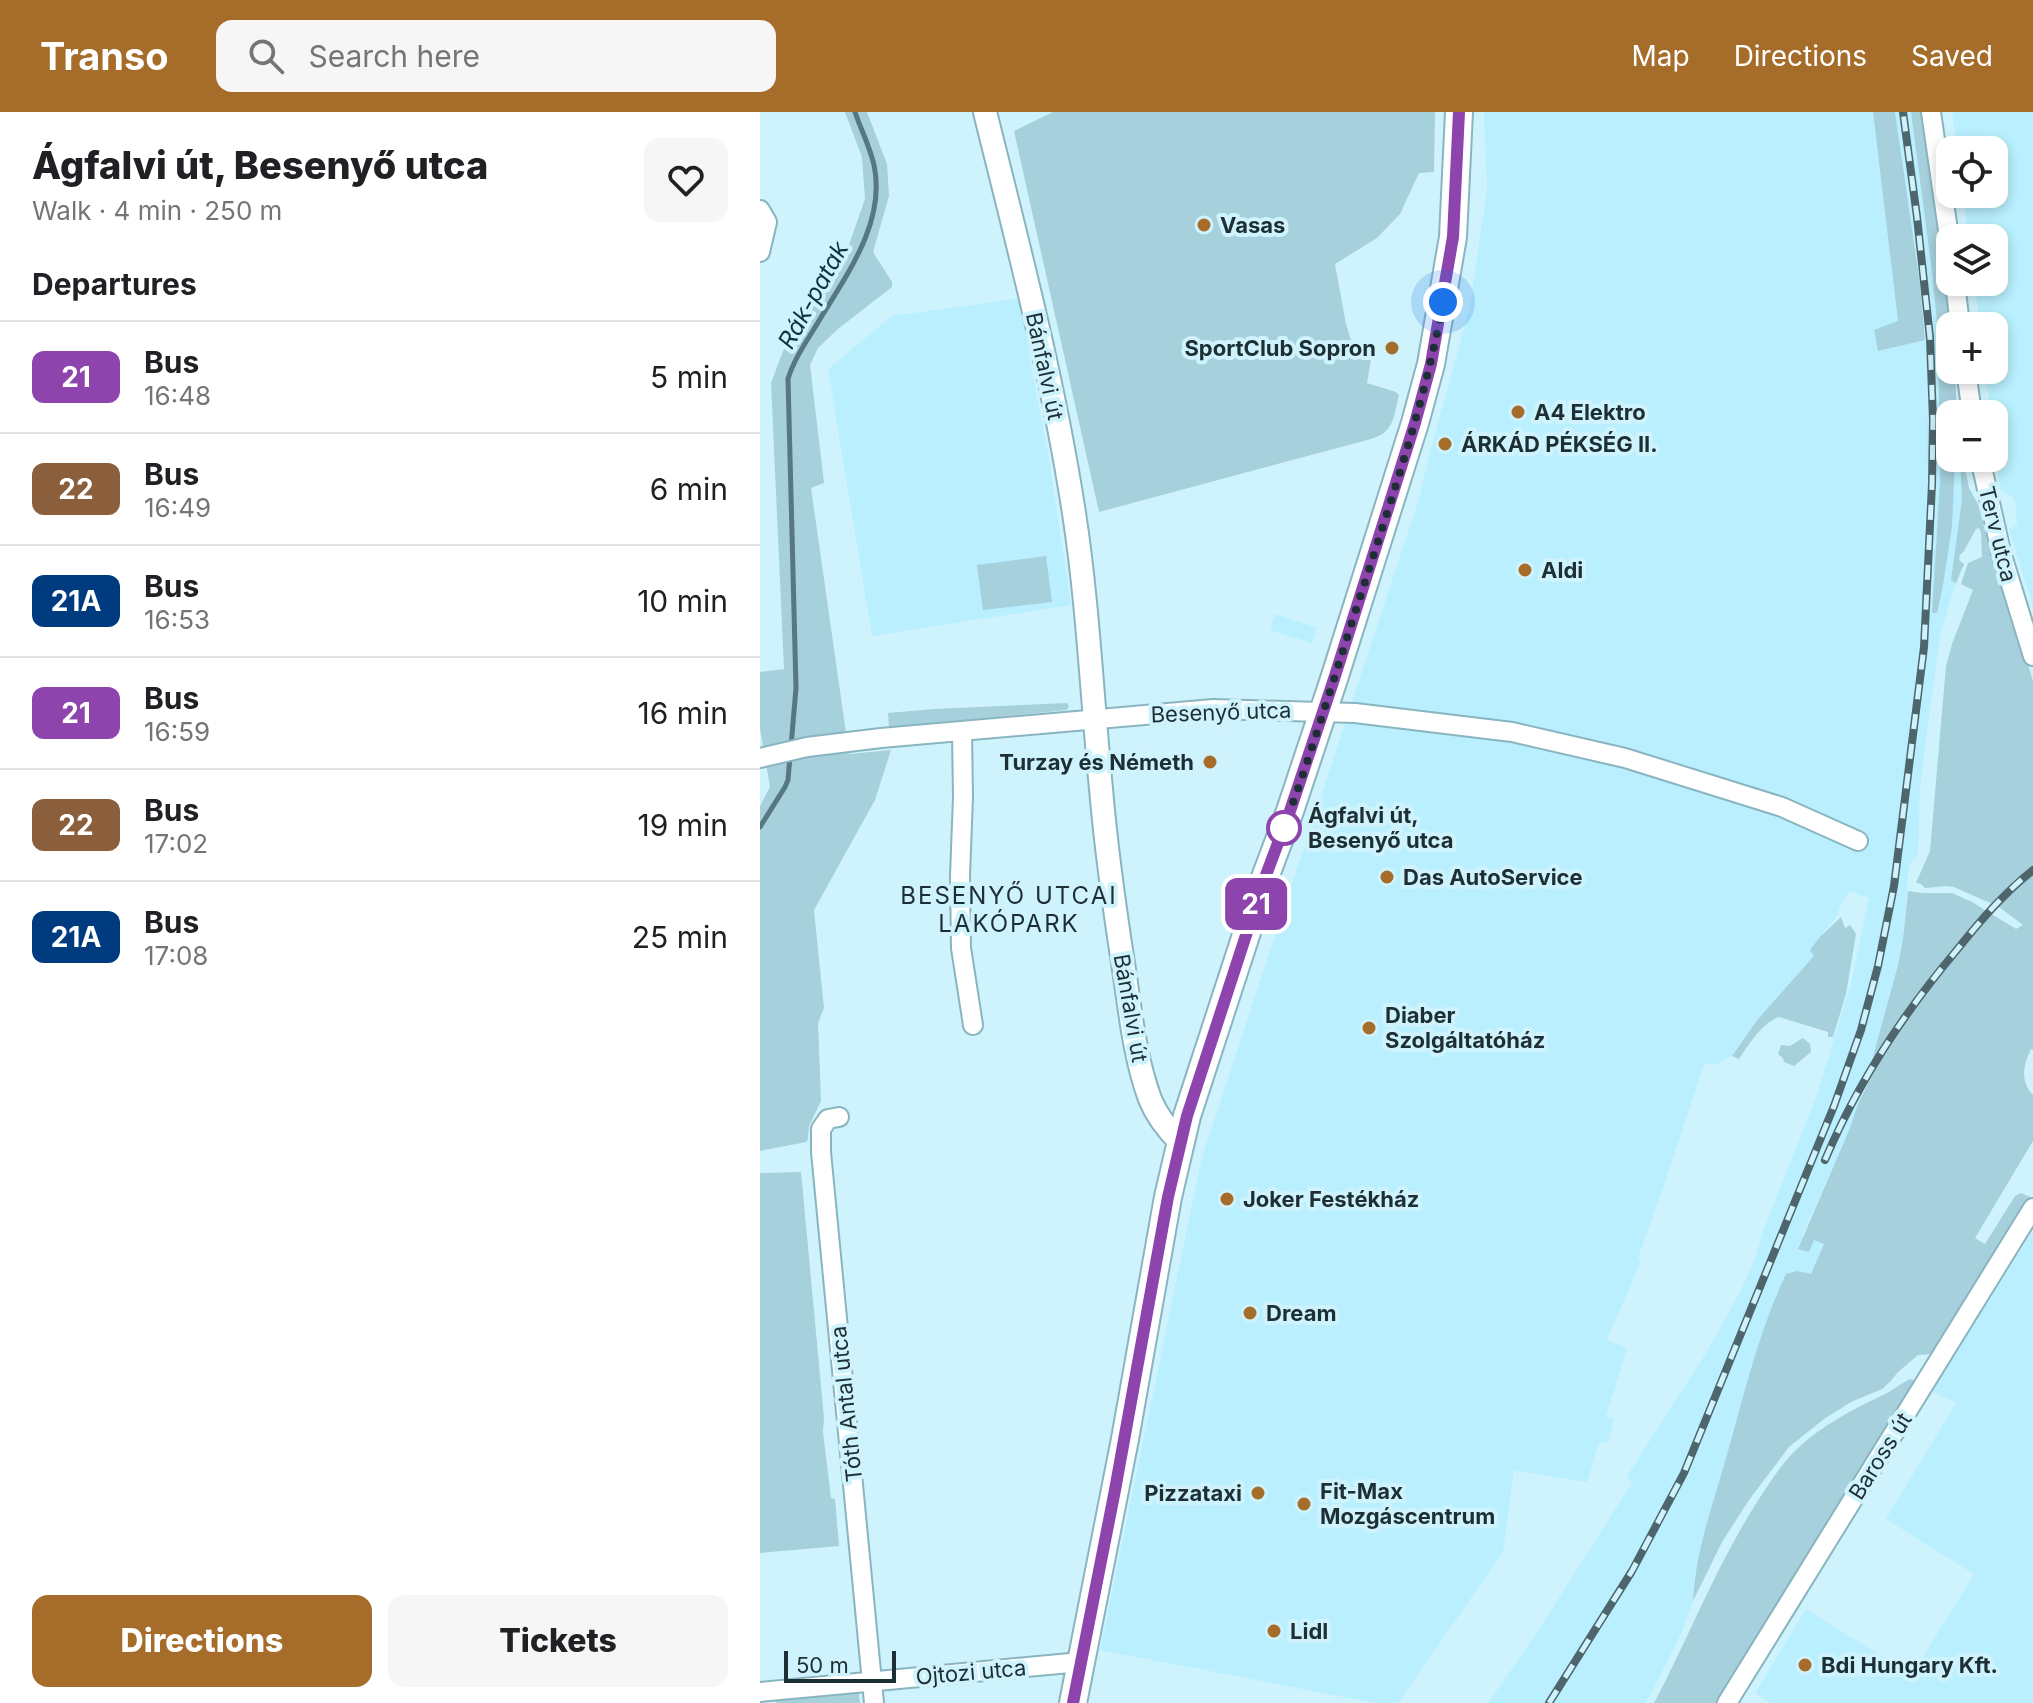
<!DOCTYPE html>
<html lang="en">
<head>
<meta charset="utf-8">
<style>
	body { margin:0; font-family:Inter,sans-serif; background:#f6f6f6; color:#202124; height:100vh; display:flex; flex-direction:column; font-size:30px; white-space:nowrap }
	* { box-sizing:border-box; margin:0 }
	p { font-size:26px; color:#757577 }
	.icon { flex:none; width:44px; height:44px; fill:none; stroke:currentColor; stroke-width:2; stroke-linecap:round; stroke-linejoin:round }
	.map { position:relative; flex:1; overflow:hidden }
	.panel { display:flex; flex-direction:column; background:#fff; width:760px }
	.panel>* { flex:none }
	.badge { padding:0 16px; border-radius:12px; font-size:28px; line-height:52px }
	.fabs { position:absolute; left:1176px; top:24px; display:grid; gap:16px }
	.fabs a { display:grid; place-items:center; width:72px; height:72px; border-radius:16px; background:#fff; box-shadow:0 4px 12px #0003; font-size:40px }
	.scale { position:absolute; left:24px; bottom:20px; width:112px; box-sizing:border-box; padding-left:8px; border:4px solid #1d2f34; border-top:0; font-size:22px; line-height:28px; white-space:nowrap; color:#1d2f34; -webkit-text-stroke:6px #cff3fc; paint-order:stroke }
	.you { position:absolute; width:40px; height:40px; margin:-20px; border:6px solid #fff; border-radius:50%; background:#1a73e8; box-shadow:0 0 0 12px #1a73e833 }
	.map>.badge { position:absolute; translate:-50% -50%; box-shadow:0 0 0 4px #fff }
	h2 { padding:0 32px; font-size:30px; line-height:72px }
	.round { display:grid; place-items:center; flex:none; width:84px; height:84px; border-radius:16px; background:#f6f6f6 }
	.summary { display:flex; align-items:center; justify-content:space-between; height:136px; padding:0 32px }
	h1 { font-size:38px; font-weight:800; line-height:60px }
	.cta { display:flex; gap:16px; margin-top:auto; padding:16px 32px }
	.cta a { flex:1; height:92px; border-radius:16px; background:#a56c2a; color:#fff; font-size:32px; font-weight:800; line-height:92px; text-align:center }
	.cta a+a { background:#f6f6f6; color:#202124 }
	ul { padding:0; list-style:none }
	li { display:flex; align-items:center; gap:24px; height:112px; padding:0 32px; border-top:2px solid #e0e0e0 }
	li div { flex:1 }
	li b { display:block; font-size:30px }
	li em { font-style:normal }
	li .badge { min-width:88px; font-weight:700; text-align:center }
	header { display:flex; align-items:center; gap:48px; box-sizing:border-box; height:112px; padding:0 40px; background:#a56c2a; color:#fff }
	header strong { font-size:38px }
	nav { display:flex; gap:44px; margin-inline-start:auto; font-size:28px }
	.search { width:560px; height:72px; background:#f6f6f6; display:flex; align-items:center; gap:20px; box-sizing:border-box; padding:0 28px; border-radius:16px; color:#757577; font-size:30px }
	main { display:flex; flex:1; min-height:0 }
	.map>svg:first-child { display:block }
	.built { fill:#b9effe }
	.green { fill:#a6d0dc }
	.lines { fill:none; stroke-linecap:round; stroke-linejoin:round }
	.stream { stroke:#557882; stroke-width:5 }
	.minor-casing { stroke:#89b5c0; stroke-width:22 }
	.tertiary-casing { stroke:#89b5c0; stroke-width:26 }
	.secondary-casing { stroke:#89b5c0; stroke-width:30 }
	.minor { stroke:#fff; stroke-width:18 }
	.tertiary { stroke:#fff; stroke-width:22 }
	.secondary { stroke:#fff; stroke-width:26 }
	.rail-casing { stroke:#4e656b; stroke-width:8 }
	.rail { stroke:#cff3fc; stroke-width:5; stroke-dasharray:15; stroke-linecap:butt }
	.line-casing { stroke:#fff; stroke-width:18 }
	.line { stroke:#8e44ad; stroke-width:12 }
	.walk { stroke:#1d2f34; stroke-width:8; stroke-dasharray:0 14.4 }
	.poi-dot { fill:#a56c2a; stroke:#cff3fc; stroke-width:3 }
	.stop-dot { fill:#fff; stroke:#8e44ad; stroke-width:4 }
	.labels { text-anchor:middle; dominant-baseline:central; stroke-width:8; stroke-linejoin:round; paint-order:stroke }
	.poi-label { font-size:22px; font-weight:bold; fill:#1d2f34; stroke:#cff3fc; text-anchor:start }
	.street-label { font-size:22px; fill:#1d2f34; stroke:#cff3fc }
	.stop-label { font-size:22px; font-weight:bold; fill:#1d2f34; stroke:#cff3fc; text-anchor:start }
	.water-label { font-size:24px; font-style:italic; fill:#0a353f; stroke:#cff3fc }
	.neighbourhood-label { font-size:24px; letter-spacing:2px; fill:#1d2f34; stroke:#cff3fc }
</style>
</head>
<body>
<header>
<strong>Transo</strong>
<div class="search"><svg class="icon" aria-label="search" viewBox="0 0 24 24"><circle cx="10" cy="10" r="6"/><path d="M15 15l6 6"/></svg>Search here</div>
<nav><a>Map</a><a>Directions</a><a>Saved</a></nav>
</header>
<main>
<section class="panel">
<div class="summary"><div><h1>Ágfalvi út, Besenyő utca</h1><p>Walk · 4 min · 250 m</p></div><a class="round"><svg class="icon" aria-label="heart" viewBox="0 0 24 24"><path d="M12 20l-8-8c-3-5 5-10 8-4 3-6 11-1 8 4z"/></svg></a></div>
<h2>Departures</h2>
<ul>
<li><span class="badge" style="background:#8e44ad;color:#fff">21</span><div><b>Bus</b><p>16:48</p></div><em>5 min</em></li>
<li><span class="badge" style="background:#8b5e3c;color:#fff">22</span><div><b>Bus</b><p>16:49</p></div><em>6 min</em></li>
<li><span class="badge" style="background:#003b80;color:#fff">21A</span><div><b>Bus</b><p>16:53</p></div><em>10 min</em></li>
<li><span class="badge" style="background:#8e44ad;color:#fff">21</span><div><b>Bus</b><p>16:59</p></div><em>16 min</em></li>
<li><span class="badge" style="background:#8b5e3c;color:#fff">22</span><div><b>Bus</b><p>17:02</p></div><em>19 min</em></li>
<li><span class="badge" style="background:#003b80;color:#fff">21A</span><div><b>Bus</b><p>17:08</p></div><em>25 min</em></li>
</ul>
<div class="cta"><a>Directions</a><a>Tickets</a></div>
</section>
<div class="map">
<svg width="1273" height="1591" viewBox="0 0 1273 1591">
	<rect width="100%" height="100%" fill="#cff3fc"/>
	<g class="built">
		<path d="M724 0H1113L1138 210 1114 218 1119 239 1165 228 1160 172 1135 0H1151L1172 160 1178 221 1180 369 1173 500 1194 375V348H1200L1202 387 1191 468 1196 471 1189 492 1180 525 1168 612 1160 676 1158 743 1149 753 1143 827 1129 890 1110 955 1114 960 1098 992 1090 1016 1042 1124 1064 1132 1051 1163 1038 1159 955 1384 934 1466 933 1489 921 1522 895 1574 885 1591H728L776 1522 872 1371 867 1364 948 1238 981 1178 995 1147 1002 1122 1057 983 1091 871 1109 786 1090 779 1080 793 1077 804 1050 838 1055 844 998 907 972 944 957 952H944L904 1073 878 1146 881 1149 847 1228 867 1236 846 1304 854 1307 848 1331 839 1330 827 1370 754 1358 743 1440 638 1591H616L340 1538 442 1045 659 387 665 360 710 194 727 77Z"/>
		<path d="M1192 0H1273V494L1249 417 1257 413 1255 388 1240 376 1238 361 1247 354 1244 336 1234 328V302H1231L1225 258H1234V214H1220L1214 170H1234V126H1208L1203 82H1234V38H1197Z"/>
		<path d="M261 186 270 249 288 341 311 493 112 524 68 257 132 204Z"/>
		<path d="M515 502 557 516 552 531 510 518Z"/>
		<path d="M1273 1119V1591H1010L995 1581 1046 1497 1152 1563 1214 1462 1126 1407 1196 1291 1172 1279Z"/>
	</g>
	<g class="green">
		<path d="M85 0H107L127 52 129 84 113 140 132 170V175L78 217 58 236 50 253 64 371 51 376 89 642 131 638 115 688 54 798 64 896 58 911 61 989 49 1014 48 1027 46 1030 0 1039V694L10 675 0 616V560L24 557 11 271 25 234 83 150 105 87 102 45Z"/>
		<path d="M293 0H675L674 60 659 61 640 102 617 126 575 152 586 212 594 238 612 242 607 271 636 280 639 283C633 305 635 320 611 327L339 400 254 19Z"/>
		<path d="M1113 0H1135L1160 172 1165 228 1118 239 1114 218 1138 209Z"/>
		<path d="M1151 0H1165L1192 214H1190V258H1195L1197 302H1190V346H1203L1209 376 1219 394 1226 424 1231 430 1273 569V938L1271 937C1263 954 1260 969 1273 983V1029L1215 1126 1225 1132 1255 1084 1261 1081 1272 1086 1180 1234 1173 1242 1158 1243 1138 1260 1130 1270 1122 1277 1091 1290 1064 1307 1029 1335 989 1388 962 1430 933 1489C935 1442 952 1395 965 1350 983 1287 998 1221 1026 1162L1037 1159 1051 1162 1064 1132 1054 1128 1049 1140 1038 1137 1090 1016 1098 992 1114 960 1110 956 1138 853 1143 827 1148 779 1162 781H1192L1212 790 1256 817 1263 813 1239 795 1194 775 1187 774 1165 776 1161 772 1156 771 1170 739 1186 554 1192 532 1213 478 1201 472 1208 451 1222 445 1221 421 1219 416 1216 417 1204 439 1200 443 1199 448 1204 452 1196 471 1191 468 1202 387 1200 348H1195L1192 414 1183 473 1177 501H1172L1180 369 1178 221 1172 160Z"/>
		<path d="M286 444 292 490 223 498 217 453Z"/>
		<path d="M307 591 309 594 307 598 129 616 128 601 174 597Z"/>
		<path d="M1081 805 1085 816 1090 813 1096 822 1086 882 1073 925H1068V920L1019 905C1003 910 988 933 979 947L972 944 998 907 1054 844 1050 838 1060 825Z"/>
		<path d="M1043 926 1050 932 1051 940 1034 954 1024 950 1023 946 1018 942 1021 933 1030 934Z"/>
		<path d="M41 1060 64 1306 63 1320 71 1386 75 1387 79 1434 0 1441V1061Z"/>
		<path d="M1150 1267 1156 1269 1153 1277 956 1591H894C929 1525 956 1454 997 1390 1009 1372 1021 1352 1037 1337 1064 1312 1092 1298 1125 1282 1134 1278 1141 1271 1150 1267Z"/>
		<path d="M98 1576 100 1591H17L13 1586Z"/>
	</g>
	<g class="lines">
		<g class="stream">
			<path d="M31 634 36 576 28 267C34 246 49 226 60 207 88 161 126 109 114 53 110 35 101 18 95 0"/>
			<path d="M0 715 25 675 28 668 30 644"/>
		</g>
		<defs>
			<g id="minor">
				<path d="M1171 0 1190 132"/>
				<path d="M0 98 7 110 0 140"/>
				<path d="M1195 170 1200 214"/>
				<path d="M1206 258 1212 302"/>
				<path d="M1220 346 1241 440 1273 544"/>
				<path d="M202 619 203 685 200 764 201 836 213 913"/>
				<path d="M0 646 47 635 121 626 453 597 595 601 752 620 865 646 1022 695 1098 729"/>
				<path d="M79 1005 68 1007 61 1017V1040L114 1591"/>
				<path d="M0 1580 321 1550"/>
				<path d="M967 1591 1273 1096"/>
			</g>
			<path id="tertiary" d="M225 0C258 133 293 265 314 401 328 492 332 585 341 677 346 735 354 793 363 851 370 896 374 944 390 987 397 1005 408 1018 421 1031"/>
			<path id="secondary" d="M313 1591 365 1327 408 1085 427 1004 503 771 530 699 574 567 655 311 671 252 693 125 699 0"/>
		</defs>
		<use href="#minor" class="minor-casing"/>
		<use href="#tertiary" class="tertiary-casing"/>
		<use href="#secondary" class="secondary-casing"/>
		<use href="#minor" class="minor"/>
		<use href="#tertiary" class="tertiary"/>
		<use href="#secondary" class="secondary"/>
		<defs>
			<g id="rail">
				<path d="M1065 1048C1097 972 1143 902 1196 839 1220 809 1243 782 1273 758"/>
				<path d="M789 1591 872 1459 924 1361 1074 994 1101 918 1118 854 1134 774 1164 535 1172 372 1173 308 1170 226 1157 105 1143 0"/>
			</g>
		</defs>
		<use href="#rail" class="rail-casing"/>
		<use href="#rail" class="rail"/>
	</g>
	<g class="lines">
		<defs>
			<path id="line" d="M313 1591 355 1378 408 1085 427 1004 503 771 530 699 574 567 655 311 671 252 693 125 699 0"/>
		</defs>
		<use href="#line" class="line-casing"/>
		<use href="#line" class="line"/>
		<path class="walk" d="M524 716 521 723C552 642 577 555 604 473 634 379 666 286 683 190"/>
	</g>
	<g class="poi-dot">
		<circle cx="444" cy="113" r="8"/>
		<circle cx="632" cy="236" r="8"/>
		<circle cx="758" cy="300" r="8"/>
		<circle cx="685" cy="332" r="8"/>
		<circle cx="765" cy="458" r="8"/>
		<circle cx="450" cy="650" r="8"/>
		<circle cx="627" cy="765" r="8"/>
		<circle cx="609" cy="916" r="8"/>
		<circle cx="467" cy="1087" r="8"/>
		<circle cx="490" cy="1201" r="8"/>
		<circle cx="498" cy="1381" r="8"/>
		<circle cx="544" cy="1392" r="8"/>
		<circle cx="514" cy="1519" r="8"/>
		<circle cx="1045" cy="1553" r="8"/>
	</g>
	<circle class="stop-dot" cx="524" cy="716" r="16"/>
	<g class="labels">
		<g class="poi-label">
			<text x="460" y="113">Vasas</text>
			<text x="616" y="236" text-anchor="end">SportClub Sopron</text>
			<text x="774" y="300">A4 Elektro</text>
			<text x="701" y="332">ÁRKÁD PÉKSÉG II.</text>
			<text x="781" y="458">Aldi</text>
			<text x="434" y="650" text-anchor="end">Turzay és Németh</text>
			<text x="643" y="765">Das AutoService</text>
			<text x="625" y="903">Diaber<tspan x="625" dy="25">Szolgáltatóház</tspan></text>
			<text x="483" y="1087">Joker Festékház</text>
			<text x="506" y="1201">Dream</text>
			<text x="560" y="1379">Fit-Max<tspan x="560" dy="25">Mozgáscentrum</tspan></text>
			<text x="482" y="1381" text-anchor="end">Pizzataxi</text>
			<text x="530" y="1519">Lidl</text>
			<text x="1061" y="1553">Bdi Hungary Kft.</text>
		</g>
		<g class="street-label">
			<text transform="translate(285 254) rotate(78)">Bánfalvi út</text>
			<text transform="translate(1238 422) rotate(76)">Terv utca</text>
			<text transform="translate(461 600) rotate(-2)">Besenyő utca</text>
			<text transform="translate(371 896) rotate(80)">Bánfalvi út</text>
			<text transform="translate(86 1292) rotate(-96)">Tóth Antal utca</text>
			<text transform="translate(1120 1344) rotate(-58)">Baross út</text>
			<text transform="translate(211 1560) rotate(-5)">Ojtozi utca</text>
		</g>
		<g class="stop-label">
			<text x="548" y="703">Ágfalvi út,<tspan x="548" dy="25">Besenyő utca</tspan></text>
		</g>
		<g class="water-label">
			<text transform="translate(53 183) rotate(-61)">Rák-patak</text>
		</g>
		<g class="neighbourhood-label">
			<text x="249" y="783">BESENYŐ UTCAI<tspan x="249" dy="28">LAKÓPARK</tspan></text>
		</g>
	</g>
</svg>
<div class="fabs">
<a><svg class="icon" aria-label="locate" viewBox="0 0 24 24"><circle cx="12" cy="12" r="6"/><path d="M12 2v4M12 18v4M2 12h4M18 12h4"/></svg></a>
<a><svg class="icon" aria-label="layers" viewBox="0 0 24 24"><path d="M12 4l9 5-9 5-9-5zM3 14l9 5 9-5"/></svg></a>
<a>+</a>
<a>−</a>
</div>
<div class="scale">50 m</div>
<div class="you" style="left:683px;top:190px"></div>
<b class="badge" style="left:496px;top:792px;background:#8e44ad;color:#fff">21</b>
</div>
</main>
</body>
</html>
